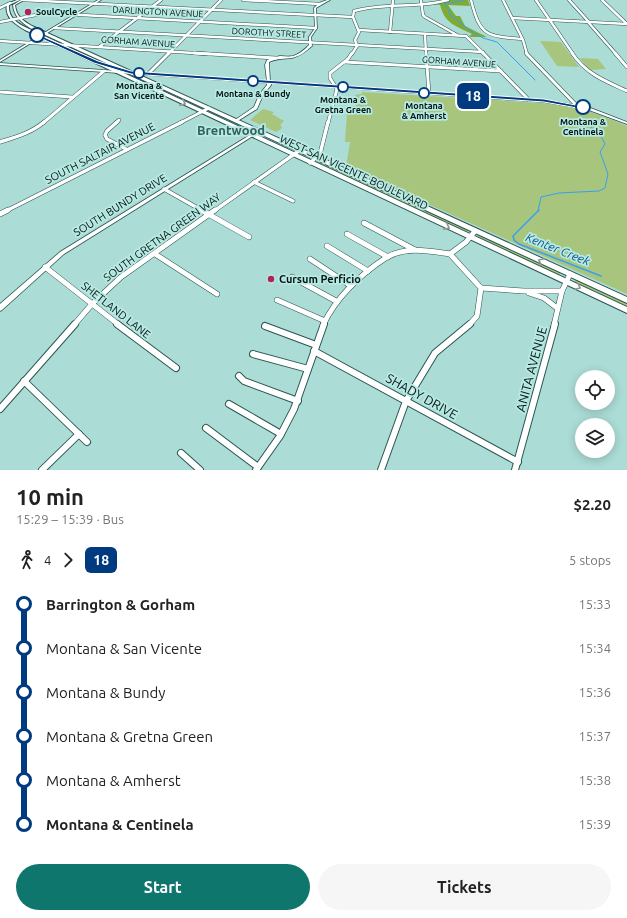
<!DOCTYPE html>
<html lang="en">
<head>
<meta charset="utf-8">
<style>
	body { margin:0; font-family:Ubuntu,sans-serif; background:#f6f6f6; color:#222; height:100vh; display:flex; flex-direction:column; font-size:15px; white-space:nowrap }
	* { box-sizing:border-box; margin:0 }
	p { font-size:13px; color:#767676 }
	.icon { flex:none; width:22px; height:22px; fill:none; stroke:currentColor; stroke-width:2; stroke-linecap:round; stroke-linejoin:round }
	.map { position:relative; height:470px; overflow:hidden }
	.sheet { display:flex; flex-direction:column; background:#fff; flex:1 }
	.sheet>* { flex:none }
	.badge { padding:0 8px; border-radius:6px; font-size:14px; line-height:26px }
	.fabs { position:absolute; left:575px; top:370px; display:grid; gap:8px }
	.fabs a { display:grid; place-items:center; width:40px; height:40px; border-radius:50%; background:#fff; box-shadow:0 2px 10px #0003; font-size:20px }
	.map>.badge { position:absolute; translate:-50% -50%; box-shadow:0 0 0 2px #fff }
	.legs { display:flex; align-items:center; gap:6px; height:44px; padding:0 16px; font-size:13px }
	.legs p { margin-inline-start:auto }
	.overview { display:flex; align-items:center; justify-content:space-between; height:68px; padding:0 16px }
	h1 { font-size:22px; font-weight:700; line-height:30px }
	.button { display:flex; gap:8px; margin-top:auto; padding:8px 16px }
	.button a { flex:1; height:46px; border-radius:24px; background:#0f766e; color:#fff; font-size:16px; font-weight:700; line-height:46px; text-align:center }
	.button a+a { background:#f6f6f6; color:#222 }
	ul { padding:0 16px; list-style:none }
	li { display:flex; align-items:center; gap:14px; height:44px; font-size:15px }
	li i { display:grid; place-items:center; width:6px; height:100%; margin:0 5px; background:currentColor }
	li i::after { content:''; width:10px; height:10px; margin:-5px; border:3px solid; border-radius:50%; background:#fff }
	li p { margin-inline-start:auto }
	li:first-child i { background:linear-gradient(#0000 50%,currentColor 0) }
	li:last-child i { background:linear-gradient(currentColor 50%,#0000 0) }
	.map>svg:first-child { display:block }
	.green { fill:#a7c57d }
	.forest { fill:#80ab33 }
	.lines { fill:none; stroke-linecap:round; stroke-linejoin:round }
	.stream-far1 { stroke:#399ff1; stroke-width:1 }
	.stream { stroke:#399ff1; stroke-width:1.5 }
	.minor-far4-casing { stroke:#295652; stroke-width:3.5 }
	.minor-far3-casing { stroke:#295652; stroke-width:4 }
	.minor-far2-casing { stroke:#295652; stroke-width:4.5 }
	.minor-far1-casing { stroke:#295652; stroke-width:6 }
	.minor-casing { stroke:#295652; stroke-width:8 }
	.tertiary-casing { stroke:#295652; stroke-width:1.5 }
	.secondary-casing { stroke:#295652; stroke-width:2 }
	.minor-far4 { stroke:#fff; stroke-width:2.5 }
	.minor-far3 { stroke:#fff; stroke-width:3 }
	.minor-far2 { stroke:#fff; stroke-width:3.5 }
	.minor-far1 { stroke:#fff; stroke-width:5 }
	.minor { stroke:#fff; stroke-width:6 }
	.tertiary { fill:#fff; fill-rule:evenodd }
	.secondary { fill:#fff; fill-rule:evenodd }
	.oneway { stroke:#8f9796 }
	.line-1 { fill:#003b80; stroke:#fff }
	.poi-dot { fill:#b22253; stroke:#b8e9e3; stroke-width:1.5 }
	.stop-1-dot { fill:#fff; stroke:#003b80; stroke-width:2 }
	.labels { text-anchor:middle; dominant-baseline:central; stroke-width:3.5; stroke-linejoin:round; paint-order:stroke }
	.far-poi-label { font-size:9px; font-weight:bold; fill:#061816; stroke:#b8e9e3; text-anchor:start }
	.far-street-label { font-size:9px; fill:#061816; stroke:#b8e9e3 }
	.far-stop-label { font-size:9px; font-weight:bold; fill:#061816; stroke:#b8e9e3 }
	.street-label { font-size:11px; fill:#061816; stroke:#b8e9e3 }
	.poi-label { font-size:11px; font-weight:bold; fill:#061816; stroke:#b8e9e3; text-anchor:start }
	.water-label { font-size:12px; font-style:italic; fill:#10588d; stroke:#b8e9e3 }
	.far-district-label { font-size:13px; font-weight:bold; fill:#325f5a; stroke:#b8e9e3 }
	.near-street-label { font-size:13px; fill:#061816; stroke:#b8e9e3 }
</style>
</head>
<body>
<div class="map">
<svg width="627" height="470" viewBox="0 0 627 470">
	<rect width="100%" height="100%" fill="#acdcd6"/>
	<g class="green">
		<path d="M540 41 561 42 579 67 557 66Z"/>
		<path d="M580 58 598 59 606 69 589 70Z"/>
		<path d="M362 92 557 104C582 108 604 116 627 126V294L346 167 350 142H345L347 113 353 106 356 107 355 95 362 94Z"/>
		<path d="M263 109 274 112 272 114 284 121 280 125 282 127 280 130 276 132 250 120Z"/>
		<path d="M319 160 469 230 466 233 315 163Z"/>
		<path d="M480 234 561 272 558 277 476 238Z"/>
		<path d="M576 279 627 302V308L573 283Z"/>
	</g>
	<path class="forest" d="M450 0H468L470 6 448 5 456 16H460L465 26 487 37H471L469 36 472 34C456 26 445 24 440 5L432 4Z"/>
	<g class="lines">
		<g class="stream-far1">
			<path d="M464 0 444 4 449 10V14L471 31 483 38 497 42 535 80"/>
			<path d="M538 211 541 197 559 193 599 191 605 188 608 174 600 152 605 144 602 138 591 127 599 124"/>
		</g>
		<path class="stream" d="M539 210 513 236 514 240 519 244 601 276"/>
		<defs>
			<g id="minor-far4">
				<path d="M23 0 353 17"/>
				<path d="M243 0 320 4"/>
				<path d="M471 0C480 36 486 36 522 39"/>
				<path d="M503 0 523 40 527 54"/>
				<path d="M536 0 573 54"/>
				<path d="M569 0 588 21"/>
				<path d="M602 0 627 24"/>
				<path d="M421 1 423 15 425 17 457 35"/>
				<path d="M0 8 10 3"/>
				<path d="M512 18 590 22H586"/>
				<path d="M0 22 46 13 316 28"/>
				<path d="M588 22 616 54"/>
				<path d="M590 22 627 24"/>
				<path d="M54 28 483 52"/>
				<path d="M359 30 466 36 484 54"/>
				<path d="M390 32 393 0"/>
				<path d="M425 34 426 54"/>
				<path d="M0 41 210 54"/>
				<path d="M99 47 161 0"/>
				<path d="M168 54 221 0"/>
				<path d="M352 54 357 46 355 40 359 32 353 17 354 11C385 2 417 9 448 0"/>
			</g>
			<g id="minor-far3">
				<path d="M194 53 276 58"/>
				<path d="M426 53 429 93"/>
				<path d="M483 53 529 100"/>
				<path d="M526 53 577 106"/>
				<path d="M572 53C586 74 605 81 627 91"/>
				<path d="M615 53 627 67"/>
				<path d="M345 62 501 71"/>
				<path d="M148 74 169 53"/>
				<path d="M0 92 72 97"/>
				<path d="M43 123 104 71"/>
				<path d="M116 123 119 120"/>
				<path d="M180 123 209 108"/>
				<path d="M328 123 337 89 330 78V73L348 59 352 53"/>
			</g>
			<g id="minor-far2">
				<path d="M117 122 107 131 105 135 107 139 126 149"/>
				<path d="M0 142C16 137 31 133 44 122"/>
				<path d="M310 163 320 154 328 122"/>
				<path d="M254 182 293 201"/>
				<path d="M164 189 203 211"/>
				<path d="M6 211 182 122"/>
				<path d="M214 211 300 150"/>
			</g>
			<g id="minor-far1">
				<path d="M201 210 249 237"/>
				<path d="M0 214 8 210"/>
				<path d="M364 223 415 250"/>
				<path d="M347 234 388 257"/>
				<path d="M327 246 368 271"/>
				<path d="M155 254 217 294"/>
				<path d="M450 254 481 288 477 316 469 325"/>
				<path d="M310 259 351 286"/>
				<path d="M45 267 119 325"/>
				<path d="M292 277 336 301"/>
				<path d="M481 288 524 291H562"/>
				<path d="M529 293 544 298 557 308"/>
				<path d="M277 300 325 321"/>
				<path d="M74 325 92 304 121 277 215 210"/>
				<path d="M323 325C337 296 361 274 387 257 407 246 429 251 450 254L466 242 475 231"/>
				<path d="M554 325 562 291 570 274"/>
			</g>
			<g id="minor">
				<path d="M117 324 176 368"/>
				<path d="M265 326 316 345"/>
				<path d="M314 351 518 462"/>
				<path d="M253 354 308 369"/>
				<path d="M239 376 244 381 298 401"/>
				<path d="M24 381 87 442"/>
				<path d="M229 404 281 434"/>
				<path d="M0 409 75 324"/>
				<path d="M206 428 258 467"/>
				<path d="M181 453 200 470"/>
				<path d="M42 470 79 434"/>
				<path d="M256 470 280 436 294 409 324 324"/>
				<path d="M381 470 406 401 435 353 470 324"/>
				<path d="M515 470 555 324"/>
			</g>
			<g id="tertiary">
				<path d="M98 0H101L0 62V60Z"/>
				<path d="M327 0H330L321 5 316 8 317 28 311 37 312 46C306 51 301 56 292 58 284 59 278 58 269 62V65L270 81 544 100 588 107 627 122V124L586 109 544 102 271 83V85L263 95 257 109 236 122H235V120L254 107 259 95 267 85V83L0 65V63L267 81 265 65 267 60C271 58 275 57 280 56 284 56 289 57 293 56 300 54 305 49 309 45V37L315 28 314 8 319 3Z"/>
				<path d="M258 130H259L261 131 64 254 2 310 0 311V304L60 252Z"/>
			</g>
			<g id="secondary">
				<path d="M17 0H20L9 5C8 18 17 23 27 28L627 307V313L25 30C15 24 4 17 7 4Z"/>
				<path d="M21 0H24L15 5C16 16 23 21 32 26L627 297V303L30 28C21 22 14 16 13 5Z"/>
			</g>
		</defs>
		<use href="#minor-far4" class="minor-far4-casing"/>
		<use href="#minor-far3" class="minor-far3-casing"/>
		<use href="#minor-far2" class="minor-far2-casing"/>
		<use href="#minor-far1" class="minor-far1-casing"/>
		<use href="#minor" class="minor-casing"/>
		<use href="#tertiary" class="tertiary-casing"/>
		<use href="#secondary" class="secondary-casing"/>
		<use href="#minor-far4" class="minor-far4"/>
		<use href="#minor-far3" class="minor-far3"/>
		<use href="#minor-far2" class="minor-far2"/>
		<use href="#minor-far1" class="minor-far1"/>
		<use href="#minor" class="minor"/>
		<use href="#tertiary" class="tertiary"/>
		<use href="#secondary" class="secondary"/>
	</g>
	<defs><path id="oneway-chevron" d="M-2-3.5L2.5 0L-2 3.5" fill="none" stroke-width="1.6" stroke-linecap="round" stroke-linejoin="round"/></defs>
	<g class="oneway">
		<use href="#oneway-chevron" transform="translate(183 103) rotate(25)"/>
		<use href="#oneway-chevron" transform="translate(447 227) rotate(25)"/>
		<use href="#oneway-chevron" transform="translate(541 261) rotate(-155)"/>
		<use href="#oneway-chevron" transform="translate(578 287) rotate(25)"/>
	</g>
	<path class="line-1" d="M37 34 98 61 131 71 544 99 586 107 583 109 544 102 131 74 94 63 36 36Z"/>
	<g class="poi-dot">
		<circle cx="28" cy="12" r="4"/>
		<circle cx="271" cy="279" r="4"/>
	</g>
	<g class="stop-1-dot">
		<circle cx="37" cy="35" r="7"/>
		<circle cx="139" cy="73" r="5"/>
		<circle cx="253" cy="81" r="5"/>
		<circle cx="343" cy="87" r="5"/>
		<circle cx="424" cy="93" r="5"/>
		<circle cx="583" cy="107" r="7"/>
	</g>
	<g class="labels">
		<g class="far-poi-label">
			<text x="36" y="12">SoulCycle</text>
		</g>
		<g class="far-street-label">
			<text transform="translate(158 12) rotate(3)">DARLINGTON AVENUE</text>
			<text transform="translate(269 33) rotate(3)">DOROTHY STREET</text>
			<text transform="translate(138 42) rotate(4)">GORHAM AVENUE</text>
			<text transform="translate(459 62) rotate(4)">GORHAM AVENUE</text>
		</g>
		<g class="far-stop-label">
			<text x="139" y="86">Montana &amp;<tspan x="139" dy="10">San Vicente</tspan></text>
			<text x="253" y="94">Montana &amp; Bundy</text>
			<text x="343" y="100">Montana &amp;<tspan x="343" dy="10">Gretna Green</tspan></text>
			<text x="424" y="106">Montana<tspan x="424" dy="10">&amp; Amherst</tspan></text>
			<text x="583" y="122">Montana &amp;<tspan x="583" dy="10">Centinela</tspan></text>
		</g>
		<g class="street-label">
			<text transform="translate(100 153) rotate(-27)">SOUTH SALTAIR AVENUE</text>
			<text transform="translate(354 172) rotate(25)">WEST SAN VICENTE BOULEVARD</text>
			<text transform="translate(120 205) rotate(-32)">SOUTH BUNDY DRIVE</text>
			<text transform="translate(162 237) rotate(-36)">SOUTH GRETNA GREEN WAY</text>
			<text transform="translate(116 310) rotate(38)">SHETLAND LANE</text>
		</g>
		<g class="poi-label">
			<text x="279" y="279">Cursum Perficio</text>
		</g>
		<g class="water-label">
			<text transform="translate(558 249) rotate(22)">Kenter Creek</text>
		</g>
		<g class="far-district-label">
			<text x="231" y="130">Brentwood</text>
		</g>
		<g class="near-street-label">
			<text transform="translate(531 369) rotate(-75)">ANITA AVENUE</text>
			<text transform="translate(422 396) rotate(29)">SHADY DRIVE</text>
		</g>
	</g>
</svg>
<div class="fabs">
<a><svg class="icon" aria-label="locate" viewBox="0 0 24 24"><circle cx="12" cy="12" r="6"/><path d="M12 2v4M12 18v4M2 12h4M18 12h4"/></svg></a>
<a><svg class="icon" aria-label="layers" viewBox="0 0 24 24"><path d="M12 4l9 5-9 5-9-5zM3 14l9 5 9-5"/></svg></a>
</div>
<b class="badge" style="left:473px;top:96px;background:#003b80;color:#fff">18</b>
</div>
<section class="sheet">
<div class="overview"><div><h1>10 min</h1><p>15:29 – 15:39 · Bus</p></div><b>$2.20</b></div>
<div class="legs"><svg class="icon" aria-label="walk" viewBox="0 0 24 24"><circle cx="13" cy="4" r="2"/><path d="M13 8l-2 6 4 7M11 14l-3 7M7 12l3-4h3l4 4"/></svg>4<svg class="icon" aria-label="forward" viewBox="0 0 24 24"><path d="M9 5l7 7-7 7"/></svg><b class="badge" style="background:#003b80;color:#fff">18</b><p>5 stops</p></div>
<ul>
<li><i style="color:#003b80"></i><b>Barrington &amp; Gorham</b><p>15:33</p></li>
<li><i style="color:#003b80"></i><span>Montana &amp; San Vicente</span><p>15:34</p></li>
<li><i style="color:#003b80"></i><span>Montana &amp; Bundy</span><p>15:36</p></li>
<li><i style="color:#003b80"></i><span>Montana &amp; Gretna Green</span><p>15:37</p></li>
<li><i style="color:#003b80"></i><span>Montana &amp; Amherst</span><p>15:38</p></li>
<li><i style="color:#003b80"></i><b>Montana &amp; Centinela</b><p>15:39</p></li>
</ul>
<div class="button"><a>Start</a><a>Tickets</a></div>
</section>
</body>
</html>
